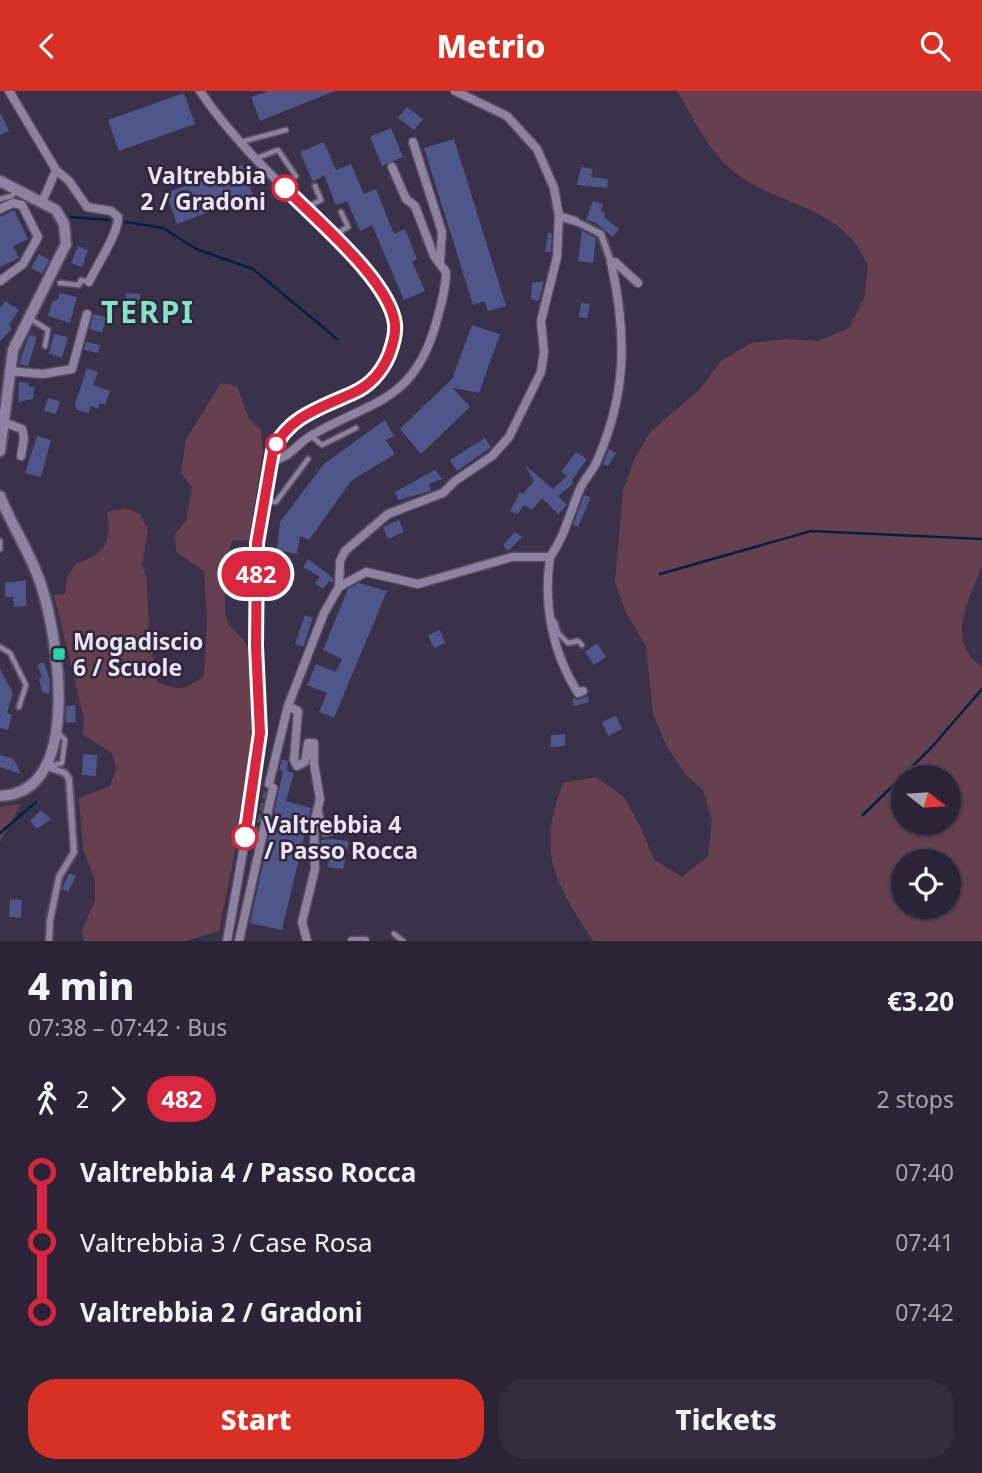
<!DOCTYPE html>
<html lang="en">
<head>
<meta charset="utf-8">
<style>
	body { margin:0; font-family:"Noto Sans",sans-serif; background:#342d40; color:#f1f3f6; height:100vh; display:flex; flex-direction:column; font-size:26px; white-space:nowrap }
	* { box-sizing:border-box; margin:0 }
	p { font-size:23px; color:#a6a5ae }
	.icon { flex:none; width:38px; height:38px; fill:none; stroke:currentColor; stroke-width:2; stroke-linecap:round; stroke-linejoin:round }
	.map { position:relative; height:850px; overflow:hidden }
	.side { display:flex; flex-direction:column; background:#2c2538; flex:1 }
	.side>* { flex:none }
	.badge { padding:0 14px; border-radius:23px; font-size:24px; line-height:46px }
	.needle { width:46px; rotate:107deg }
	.buttons { position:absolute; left:891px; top:674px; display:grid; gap:14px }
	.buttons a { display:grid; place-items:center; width:70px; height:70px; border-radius:50%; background:#2c2538; box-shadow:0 2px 5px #0004,0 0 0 2px #484253; font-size:35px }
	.map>.badge { position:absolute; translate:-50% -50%; box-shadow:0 0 0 4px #fff }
	.legs { display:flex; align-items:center; gap:10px; height:77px; padding:0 28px; font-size:23px }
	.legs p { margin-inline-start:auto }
	.summary { display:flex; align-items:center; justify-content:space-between; height:119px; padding:0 28px }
	h1 { font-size:38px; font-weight:800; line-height:52px }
	.cta { display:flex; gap:14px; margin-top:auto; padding:14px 28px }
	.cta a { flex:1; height:80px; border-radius:28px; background:#d93025; color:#fff; font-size:28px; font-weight:800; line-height:80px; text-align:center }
	.cta a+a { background:#342d40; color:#f1f3f6 }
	ul { padding:0 28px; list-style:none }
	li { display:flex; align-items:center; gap:24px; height:70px; font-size:26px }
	li i { display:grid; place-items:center; width:10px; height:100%; margin:0 9px; background:currentColor }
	li i::after { content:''; width:18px; height:18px; margin:-9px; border:5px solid; border-radius:50%; background:#2c2538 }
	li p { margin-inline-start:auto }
	li:first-child i { background:linear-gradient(#0000 50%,currentColor 0) }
	li:last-child i { background:linear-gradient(currentColor 50%,#0000 0) }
	header { display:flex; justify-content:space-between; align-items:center; height:91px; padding:0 28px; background:#d93025; color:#fff; font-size:32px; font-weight:800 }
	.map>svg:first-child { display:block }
	.green { fill:#674050; fill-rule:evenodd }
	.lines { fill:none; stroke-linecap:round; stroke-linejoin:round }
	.stream { stroke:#022241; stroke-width:2.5 }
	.building { fill:#4e568a }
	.minor-tunnel { stroke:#544c63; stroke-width:8; stroke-dasharray:8 4; stroke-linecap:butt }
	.service-casing { stroke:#564d62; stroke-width:8 }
	.pedestrian-casing { stroke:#564d62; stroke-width:10 }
	.minor-casing { stroke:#564d62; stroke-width:11 }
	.tertiary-casing { stroke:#564d62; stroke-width:14 }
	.service { stroke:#8d829f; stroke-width:4.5 }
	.pedestrian { stroke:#8d829f; stroke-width:6 }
	.minor { stroke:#8d829f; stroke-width:8 }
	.tertiary { stroke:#8d829f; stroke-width:10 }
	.line-1-casing { stroke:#fff; stroke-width:16 }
	.line-1 { stroke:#d7263d; stroke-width:10 }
	.stop-1-dot { fill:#fff; stroke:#d7263d; stroke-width:3.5 }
	.poi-dot { fill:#24d5ae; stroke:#30273f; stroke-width:2.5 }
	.labels { text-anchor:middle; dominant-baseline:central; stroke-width:5; stroke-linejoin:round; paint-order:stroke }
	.stop-label { font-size:23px; font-weight:bold; fill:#e9e3f3; stroke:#30273f; text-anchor:end }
	.poi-label { font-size:23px; font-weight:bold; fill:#e9e3f3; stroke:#30273f; text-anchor:start }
	.district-label { font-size:30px; font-weight:bold; letter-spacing:2px; fill:#84e3c7; stroke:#30273f }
</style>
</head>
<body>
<header><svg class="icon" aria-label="back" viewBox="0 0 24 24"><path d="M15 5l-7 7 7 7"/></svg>Metrio<svg class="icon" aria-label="search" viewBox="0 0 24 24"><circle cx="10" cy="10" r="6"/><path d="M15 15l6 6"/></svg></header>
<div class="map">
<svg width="982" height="850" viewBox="0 0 982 850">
	<rect width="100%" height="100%" fill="#3a314a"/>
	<g class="green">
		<path d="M677 0H982V474C971 508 943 549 982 576V850H593C555 791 536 761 563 692L596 686 624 706 641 737 654 769 682 786 708 765 712 730 703 699 686 684 667 656 653 623 646 555 627 524 615 491 623 400 634 369 650 341 700 298 721 270 751 252 785 248 819 250 849 237 864 207 868 174C863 166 858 154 851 147 819 112 767 109 733 80 708 59 693 27 677 0ZM903 686H948V732H903ZM903 770H948V816H903Z"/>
		<path d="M221 292 237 295 249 328 261 339 263 361 249 449 232 450C226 466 221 519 229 534 235 543 246 547 248 559 264 639 235 759 219 840L186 850H84L82 840 95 808V790L83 758 79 707 110 695 116 678 112 662 83 644 84 627 54 504 65 503 67 486 76 472C105 464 112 450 107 421L125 417 140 423 148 439 142 473 147 490 149 541 157 591C179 600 186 600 204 584L207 532 204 480 176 461 175 443 186 430 192 396 181 382 186 348Z"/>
		<path d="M21 713 0 751V716Z"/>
	</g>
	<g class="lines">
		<g class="stream">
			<path d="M71 126 109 129"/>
			<path d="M125 131 163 137 196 158 253 178 337 248"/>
			<path d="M660 483 811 440 982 448"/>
			<path d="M863 724 931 657 982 598"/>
			<path d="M0 742 36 711"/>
		</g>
	</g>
	<g class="building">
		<path d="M268 0H335L260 30 251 6Z"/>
		<path d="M184 2 195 33 119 60 108 29Z"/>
		<path d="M407 16 423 28 414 39 398 27Z"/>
		<path d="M0 21 9 40 0 44Z"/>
		<path d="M391 37 403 66 382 75 370 46Z"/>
		<path d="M454 48 506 215 488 220 484 210 473 214 424 57Z"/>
		<path d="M324 51 336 79 351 73 364 103 376 98 394 143 405 138 417 168 412 171 425 200 404 209 372 134 360 140 347 110 336 114 324 84 313 91 300 61Z"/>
		<path d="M242 74 253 104 177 133 166 102Z"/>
		<path d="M581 76 593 78 591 86 608 88 607 97 577 94Z"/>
		<path d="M593 110 603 113 601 120 605 122 604 126 619 138 613 146 596 132 586 129Z"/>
		<path d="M14 119 28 148 13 155 19 167 0 176V126Z"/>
		<path d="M582 140 596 147 593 172 578 170Z"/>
		<path d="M548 142H552L551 161H545Z"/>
		<path d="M78 155 88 159 82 176 71 172Z"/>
		<path d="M39 163 49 169 42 183 31 177Z"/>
		<path d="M544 190 539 210 531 208 532 192Z"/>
		<path d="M60 202 77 206 70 232 48 225 52 211 58 208Z"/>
		<path d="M126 202 140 203V213H134V224H125Z"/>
		<path d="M5 210 19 219 9 234 12 238 0 250V217Z"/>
		<path d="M581 212 590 213 587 227 579 226Z"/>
		<path d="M93 223 106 226 102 242 90 238Z"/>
		<path d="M472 234 500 243 479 302 453 297 470 316 421 363 400 338 452 288Z"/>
		<path d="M54 243 68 246 62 267 49 263Z"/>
		<path d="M29 244 37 246 28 275 19 273Z"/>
		<path d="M86 251 100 254 98 262 84 259Z"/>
		<path d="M87 277 98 281 93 294 110 300 105 314 100 312 98 318 91 315 89 322 77 319 75 313Z"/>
		<path d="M19 291 29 292V296H34L33 308 18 311Z"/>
		<path d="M48 307 60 310 56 323 44 320Z"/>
		<path d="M385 329 394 345 386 349 395 363 351 390 309 449 300 445 297 463 277 459 280 431 324 373Z"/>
		<path d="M37 345 51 349 41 386 25 382Z"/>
		<path d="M485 347 491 356 457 380 450 369Z"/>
		<path d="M609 358 616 362 608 375 603 373Z"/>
		<path d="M576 361 587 368 572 389 573 393 558 405 567 414 558 423 542 407 532 419 524 414 518 423 510 420 520 401 523 403 534 390 525 374 553 398 567 385 561 381Z"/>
		<path d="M435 379 442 388 429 393 431 400 398 409 395 401Z"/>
		<path d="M584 404 591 406 578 436 573 434Z"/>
		<path d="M399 429 404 441 388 448 383 436Z"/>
		<path d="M515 441 522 446 508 460 503 454Z"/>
		<path d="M308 468 333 487V492L329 490 323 498 315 492 320 486 303 476Z"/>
		<path d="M26 489V515L14 516 13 506H5V492Z"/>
		<path d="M359 492 387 500 334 627 319 621 327 602 307 594 316 573 336 581 342 568 323 559 348 498Z"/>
		<path d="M305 524 313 527 303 556 295 553Z"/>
		<path d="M440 539 445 552 434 557 428 544Z"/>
		<path d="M597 552 606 566 594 574 585 561Z"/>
		<path d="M44 571 50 589 49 603 42 601 39 587 42 586 37 574Z"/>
		<path d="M0 578 13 602 7 622 12 624 8 639 0 637Z"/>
		<path d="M588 605 589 611 574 615 572 607 578 609Z"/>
		<path d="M75 614 76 631 66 632V615Z"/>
		<path d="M616 625 622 638 608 645 602 631Z"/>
		<path d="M565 643V655L551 656V644Z"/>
		<path d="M83 663 97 664 96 685 82 684Z"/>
		<path d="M0 664 14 668 21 683 0 676Z"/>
		<path d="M282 669 288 670 287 680 294 682 286 710 311 717 282 839 250 832 283 680 279 679Z"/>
		<path d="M41 719 51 728 37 738 30 730Z"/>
		<path d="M332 748 349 750 343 778 328 776 331 758 321 757V749Z"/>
		<path d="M69 782 76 785 68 801 62 798Z"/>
		<path d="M10 808 22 809 21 827 9 826Z"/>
	</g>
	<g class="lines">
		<path class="minor-tunnel" d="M251 752 258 747 269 693"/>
		<defs>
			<g id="service">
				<path d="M241 51 286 39"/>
				<path d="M257 67 278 59 296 85"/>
				<path d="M0 108 12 105 16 100"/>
				<path d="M305 117 321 109 315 95"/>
				<path d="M332 145 348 136 341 121"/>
				<path d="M60 192 79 194 81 189 88 191"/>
				<path d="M29 227 48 239 45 255"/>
				<path d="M311 345 322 354 356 337"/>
				<path d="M265 410 276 411 308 368"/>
				<path d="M0 450V458"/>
				<path d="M551 528 555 531 558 542 568 552 578 550 582 554"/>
				<path d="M0 556 10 562 26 594 19 616"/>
				<path d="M50 675 62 672 65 649 56 639"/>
				<path d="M319 718 325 743 336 740"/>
				<path d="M394 843 403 850"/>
			</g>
			<g id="pedestrian">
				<path d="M575 130 601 143 611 171"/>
				<path d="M47 676 65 682 69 688 74 761 59 786 50 829 49 850"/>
			</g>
			<g id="minor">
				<path d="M9 0 56 79 43 109"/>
				<path d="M200 0C236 54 288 99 332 145 353 166 379 187 389 215 397 235 395 256 384 276 359 319 293 310 273 360L257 451 256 555 260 642 258 676 227 850"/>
				<path d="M413 51 442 141 440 171"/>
				<path d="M56 79 69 90 87 116 111 120 118 126C119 141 97 174 89 191"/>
				<path d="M0 118 13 112 22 114 38 146 23 173 0 190"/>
				<path d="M559 125 575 130"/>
				<path d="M611 171H615L638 192"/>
				<path d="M9 280 43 283 72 278 87 223"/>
				<path d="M0 330 22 338 24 347 21 365"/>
				<path d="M271 369C289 369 297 352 312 344 369 311 411 312 434 239 439 221 446 200 446 181L434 165 415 115 406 108 392 76"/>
				<path d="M550 466C543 513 552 561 578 602L583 600"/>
				<path d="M339 496 366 481 418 493 512 466H550C565 445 570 421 580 398 584 388 593 380 597 370 627 302 627 244 611 171"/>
				<path d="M288 615 298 620 294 669 297 675 305 671 308 652H314V673L320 708 314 733 315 778 302 831 307 850"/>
				<path d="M269 693 288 615 324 522 339 496 340 470 345 460 388 423 443 402 455 390 492 365 509 346 541 281 544 261 541 230 557 166 559 125 554 97 537 58 507 25 455 0"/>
				<path d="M239 850 273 697"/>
				<path d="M352 850H365"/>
			</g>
			<g id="tertiary">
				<path d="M0 90 56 119 64 133 66 153 13 259 0 360"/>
				<path d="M0 405C12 436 31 462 41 494 58 545 84 702 0 705"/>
			</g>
		</defs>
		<use href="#service" class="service-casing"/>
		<use href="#pedestrian" class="pedestrian-casing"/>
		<use href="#minor" class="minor-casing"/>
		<use href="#tertiary" class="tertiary-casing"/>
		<use href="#service" class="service"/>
		<use href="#pedestrian" class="pedestrian"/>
		<use href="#minor" class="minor"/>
		<use href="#tertiary" class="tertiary"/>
	</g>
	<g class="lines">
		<defs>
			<path id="line-1" d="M245 746 260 642 256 555 257 452 273 360C287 326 322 316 353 302 369 295 382 281 389 264 392 256 396 243 395 233 390 190 316 129 285 97"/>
		</defs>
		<use href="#line-1" class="line-1-casing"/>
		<use href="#line-1" class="line-1"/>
	</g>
	<g class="stop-1-dot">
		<circle cx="285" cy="97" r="12"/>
		<circle cx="276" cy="353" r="9"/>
		<circle cx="245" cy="746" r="12"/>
	</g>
	<rect class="poi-dot" x="52" y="556" width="14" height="14" rx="3.5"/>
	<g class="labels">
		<g class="stop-label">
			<text x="266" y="84">Valtrebbia<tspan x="266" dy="26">2 / Gradoni</tspan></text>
			<text x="264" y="733" text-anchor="start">Valtrebbia 4<tspan x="264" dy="26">/ Passo Rocca</tspan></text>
		</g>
		<g class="poi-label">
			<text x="73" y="550">Mogadiscio<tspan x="73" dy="26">6 / Scuole</tspan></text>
		</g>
		<g class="district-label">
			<text x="148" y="220">TERPI</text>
		</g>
	</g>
</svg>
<div class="buttons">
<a><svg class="needle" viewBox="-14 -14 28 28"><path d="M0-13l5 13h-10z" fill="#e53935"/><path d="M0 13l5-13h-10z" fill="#a6a5ae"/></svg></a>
<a><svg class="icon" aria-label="locate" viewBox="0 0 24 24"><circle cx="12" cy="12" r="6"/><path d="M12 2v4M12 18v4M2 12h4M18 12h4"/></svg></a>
</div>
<b class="badge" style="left:256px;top:483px;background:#d7263d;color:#fff">482</b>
</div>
<section class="side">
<div class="summary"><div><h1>4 min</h1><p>07:38 – 07:42 · Bus</p></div><b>€3.20</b></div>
<div class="legs"><svg class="icon" aria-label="walk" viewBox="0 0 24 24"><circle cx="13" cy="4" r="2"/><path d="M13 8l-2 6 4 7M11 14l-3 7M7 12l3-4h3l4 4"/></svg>2<svg class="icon" aria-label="forward" viewBox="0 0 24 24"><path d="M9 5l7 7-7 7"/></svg><b class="badge" style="background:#d7263d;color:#fff">482</b><p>2 stops</p></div>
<ul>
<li><i style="color:#d7263d"></i><b>Valtrebbia 4 / Passo Rocca</b><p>07:40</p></li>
<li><i style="color:#d7263d"></i><span>Valtrebbia 3 / Case Rosa</span><p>07:41</p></li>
<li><i style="color:#d7263d"></i><b>Valtrebbia 2 / Gradoni</b><p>07:42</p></li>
</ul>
<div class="cta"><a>Start</a><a>Tickets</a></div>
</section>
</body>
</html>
